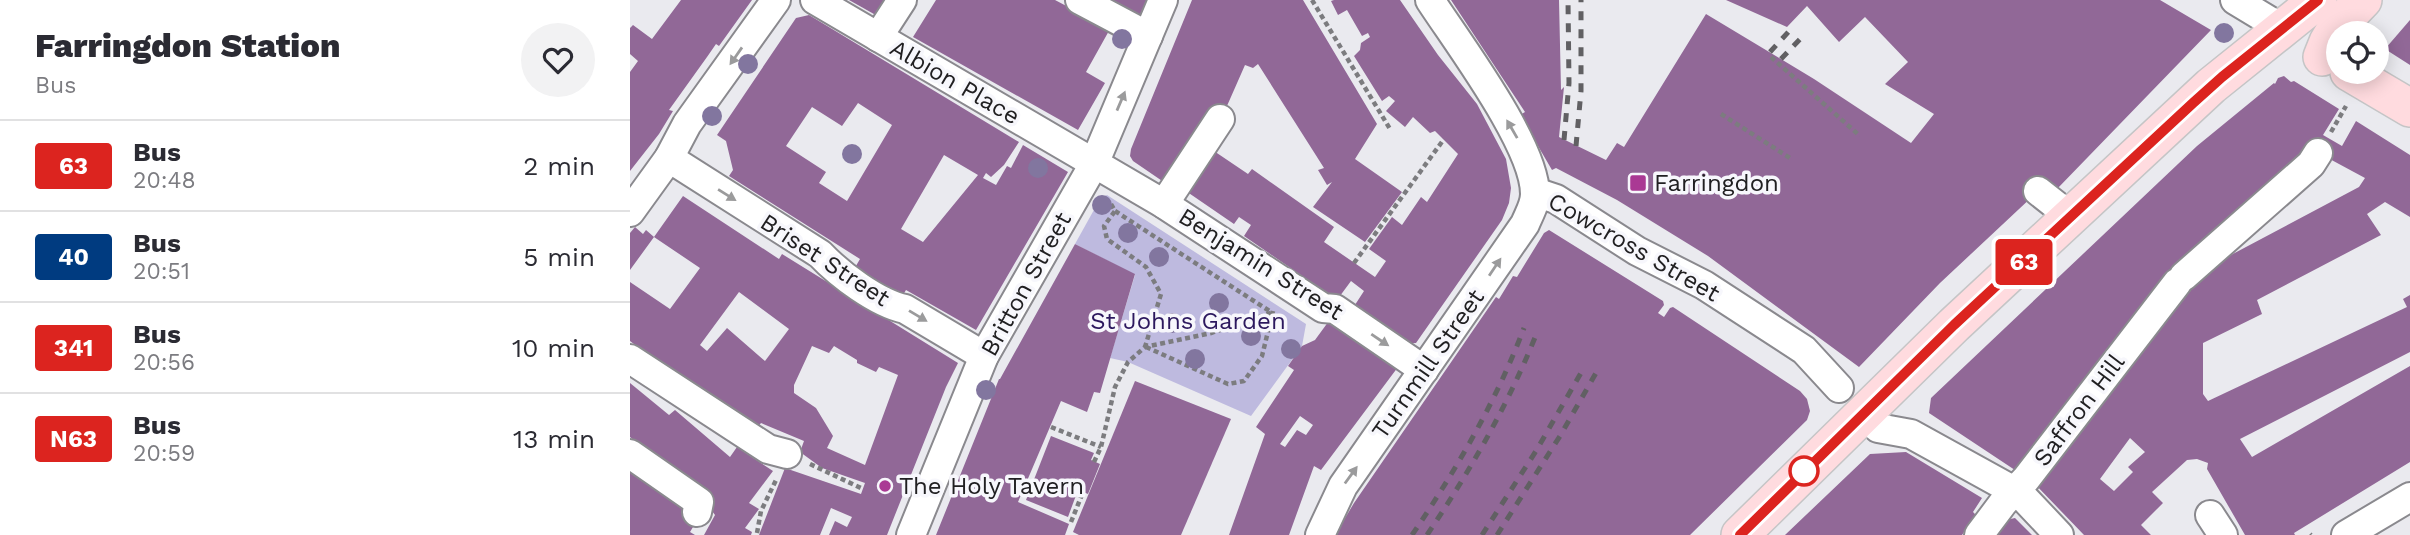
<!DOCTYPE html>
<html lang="en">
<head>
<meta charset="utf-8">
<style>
	body { margin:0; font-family:"Work Sans",sans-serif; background:#f2f2f3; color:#2b2b33; height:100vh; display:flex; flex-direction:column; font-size:26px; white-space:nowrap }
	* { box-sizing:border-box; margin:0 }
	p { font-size:23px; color:#7c7c81 }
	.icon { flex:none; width:38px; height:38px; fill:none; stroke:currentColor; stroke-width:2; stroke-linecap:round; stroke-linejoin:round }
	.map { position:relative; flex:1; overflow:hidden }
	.sheet { display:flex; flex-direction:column; background:#fff; width:630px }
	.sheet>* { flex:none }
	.badge { padding:0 14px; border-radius:5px; font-size:24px; line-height:46px }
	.fabs { position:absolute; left:1696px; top:21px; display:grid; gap:14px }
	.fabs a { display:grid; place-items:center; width:63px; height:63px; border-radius:50%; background:#fff; box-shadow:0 4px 18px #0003; font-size:35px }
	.map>.badge { position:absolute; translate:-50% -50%; box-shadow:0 0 0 4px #fff }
	.round { display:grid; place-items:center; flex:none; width:74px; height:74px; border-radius:37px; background:#f2f2f3 }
	.head { display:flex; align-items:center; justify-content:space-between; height:119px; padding:0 35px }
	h1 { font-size:33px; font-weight:800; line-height:52px }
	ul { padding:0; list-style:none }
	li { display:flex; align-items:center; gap:21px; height:91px; padding:0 35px; border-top:2px solid #e1e1e2 }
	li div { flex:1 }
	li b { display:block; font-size:26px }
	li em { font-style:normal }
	li .badge { min-width:77px; font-weight:700; text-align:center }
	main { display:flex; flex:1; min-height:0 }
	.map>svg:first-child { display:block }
	.green { fill:#bebadf }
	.building { fill:#916897; fill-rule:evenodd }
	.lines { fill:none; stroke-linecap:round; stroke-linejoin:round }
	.minor-casing { stroke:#8a898e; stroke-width:32 }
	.major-casing { stroke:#c5c5c6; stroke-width:40 }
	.path { stroke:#7c7c7f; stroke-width:4.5; stroke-dasharray:5 3.5; stroke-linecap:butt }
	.minor { stroke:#fff; stroke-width:28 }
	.major { stroke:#ffdbdf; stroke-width:37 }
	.rail { stroke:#616063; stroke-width:5; stroke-dasharray:9 9; stroke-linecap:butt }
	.tree { fill:#82769f }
	.oneway { fill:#9b9b9c }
	.line-casing { stroke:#fff; stroke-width:16 }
	.line { stroke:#dc241f; stroke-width:10 }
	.poi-dot { fill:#aa3994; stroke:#f7f7fc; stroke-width:2.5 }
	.stop-dot { fill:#fff; stroke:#dc241f; stroke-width:3.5 }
	.labels { text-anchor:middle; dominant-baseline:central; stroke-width:7; stroke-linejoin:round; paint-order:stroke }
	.street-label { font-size:24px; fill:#212022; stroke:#f7f7fc }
	.poi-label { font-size:24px; fill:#212022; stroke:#f7f7fc; text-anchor:start }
	.park-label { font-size:24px; fill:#2c185e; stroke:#f7f7fc }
</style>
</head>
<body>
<main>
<section class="sheet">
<div class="head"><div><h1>Farringdon Station</h1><p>Bus</p></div><a class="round"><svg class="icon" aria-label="heart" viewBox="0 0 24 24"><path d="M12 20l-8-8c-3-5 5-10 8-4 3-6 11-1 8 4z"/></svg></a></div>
<ul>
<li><span class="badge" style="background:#dc241f;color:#fff">63</span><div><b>Bus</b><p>20:48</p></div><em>2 min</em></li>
<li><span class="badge" style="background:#003b80;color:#fff">40</span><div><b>Bus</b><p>20:51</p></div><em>5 min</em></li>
<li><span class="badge" style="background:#dc241f;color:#fff">341</span><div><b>Bus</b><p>20:56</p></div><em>10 min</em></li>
<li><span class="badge" style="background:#dc241f;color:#fff">N63</span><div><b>Bus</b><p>20:59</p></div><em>13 min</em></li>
</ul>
</section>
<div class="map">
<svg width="1780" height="535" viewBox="0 0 1780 535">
	<rect width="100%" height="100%" fill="#eaeaef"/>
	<path class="green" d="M477 195 676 324 672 346 621 416 498 362 480 358 505 275 445 244 470 199Z"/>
	<g class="building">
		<path d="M51 0H122L89 46 86 44 77 57 39 110 43 111 29 134 0 171V72L8 61 0 54V28L3 25 22 39Z"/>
		<path d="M219 0H263L251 18Z"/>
		<path d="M306 0H425L480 29 456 72 475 83 448 130 283 37Z"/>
		<path d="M475 0H521L513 20Z"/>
		<path d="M562 0H673L747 124 725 159 772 192 735 242 683 207 702 182 697 185 688 170 694 168 628 64 623 68 615 65 593 115 541 187 503 161 500 156 501 149Z"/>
		<path d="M704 0H770L808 55 847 104 876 159 881 188 879 203 872 220 786 343 768 344 721 311 734 291 721 281 707 300 614 236 621 225 609 217 604 224 550 187 578 147 618 174 622 169 704 227 694 242 745 277 756 261 739 249 762 217 772 225 791 197 797 202 828 154 805 131 800 133 783 117 775 127 756 111 765 101 759 96 752 101 724 56 730 50 731 43 740 37 738 33 732 36 717 10 708 15 701 1Z"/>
		<path d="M821 0H929L931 90 934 87 929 137 976 160 987 143 994 147 1076 14 1184 79 1281 143 1304 114 1255 84 1278 62 1235 17 1209 42 1177 6 1157 27 1096 0H1530L1581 30 1427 189 1418 182 1310 283 1229 367 1078 256 987 200 926 168 922 170 890 115 895 112Z"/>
		<path d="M179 15 389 142 374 165 361 177 356 173 353 178 366 185 377 166 381 168 393 145 438 172 346 330 276 290 273 295 223 271 230 259 99 176 103 170 96 141 87 135 166 18ZM228 103 262 125 217 201 189 183 196 172 156 146 182 107 212 126ZM314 155 348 175 293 242 271 229Z"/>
		<path d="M1780 20V65L1755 49Z"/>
		<path d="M1654 76 1661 82 1664 81 1709 109 1693 135 1712 146 1726 121 1780 155V217L1755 202 1737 214 1751 235 1627 300 1632 314 1573 343V394L1578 401 1777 307 1773 299 1780 295V352L1610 439 1622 457 1780 366V462L1664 533 1665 535H1615L1577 469 1578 463 1567 459 1557 460 1522 492 1533 503 1511 525 1521 535H1454L1403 482 1299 413 1301 398 1567 146 1644 83 1645 84 1648 78ZM1683 150 1735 178 1729 187 1599 256 1563 284 1543 267 1584 229ZM1500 438 1515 452 1498 467 1503 472 1484 491 1470 479Z"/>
		<path d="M53 196 149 259 152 254 328 363 316 387 257 535H199L205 521 217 527 222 517 201 508 190 535H129L155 468 231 494 235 483 192 468 170 452 174 441 131 423 127 428 92 412 0 341V282L40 309 70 268 24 237ZM109 292 159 329 135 361 97 328 77 351 70 345ZM182 346 199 353 204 346 227 360V363L246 372 249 367 268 375 235 465 197 448 203 436 186 408 164 393V385Z"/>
		<path d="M5 227 13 234 16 230 24 237 0 270V233Z"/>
		<path d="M919 230 1033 301 1034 305 1028 313 1034 317 1040 308 1043 307 1170 391 1177 399 1180 411 1177 420 1060 535H705L724 503 866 297 869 299 883 276 887 277 914 233Z"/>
		<path d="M445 244 505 274 470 393 464 392 457 412 431 401 388 502 439 524 435 535H306L369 379H370Z"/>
		<path d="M704 314 768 367 691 470 684 466 659 535H599L635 434 626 427 664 370 658 366 672 346 685 340ZM670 416 683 425 676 435 667 430 655 447 650 444Z"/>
		<path d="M505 381 601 419 551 535H449L443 532Z"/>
		<path d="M0 383 39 415 45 410 100 457 107 447 143 471 119 503 129 509 115 528 122 532 121 535H74L85 515 71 496 0 437Z"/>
		<path d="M421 436 464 453 461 460 470 464 458 494 448 490 438 517 396 500Z"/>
		<path d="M1276 452 1352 498 1343 512 1346 515 1332 535H1155L1240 454Z"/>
		<path d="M0 471 60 513 63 527 60 532 65 535H0Z"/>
		<path d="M1385 518 1402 535H1364L1376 520Z"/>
	</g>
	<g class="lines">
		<defs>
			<g id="minor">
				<path d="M185 0 534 204 693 308 705 309 794 370"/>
				<path d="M450 0 518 36"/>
				<path d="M1605 0 1653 29"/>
				<path d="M248 37 272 0"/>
				<path d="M39 158 190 254C210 275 247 303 275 309L354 356"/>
				<path d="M1408 191 1441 217"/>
				<path d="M905 192 926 199 1007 251 1074 285 1174 350 1209 388"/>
				<path d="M534 204 590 119"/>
				<path d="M0 212 39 158 57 124 146 0"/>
				<path d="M1554 276 1681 164 1688 153"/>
				<path d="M0 359 138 449 157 454"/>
				<path d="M1248 428 1281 434 1377 487 1394 498 1429 535"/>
				<path d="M0 454 69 502 67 512"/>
				<path d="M1580 515 1593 535"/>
				<path d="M281 535 354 356 464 164 533 0"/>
				<path d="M690 535 713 486 895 224C899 214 905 205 905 194 905 145 828 43 800 0"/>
				<path d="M1349 535 1373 503 1396 479 1547 283"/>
				<path d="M1716 535 1780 497"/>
			</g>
			<g id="major">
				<path d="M1692 57 1698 42 1707 27 1733 0"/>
				<path d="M1719 72 1780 108"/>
				<path d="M1110 535 1324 325 1581 86 1688 0"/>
			</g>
		</defs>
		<use href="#minor" class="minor-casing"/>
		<use href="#major" class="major-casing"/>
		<g class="path">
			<path d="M682 0 760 129"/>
			<path d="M1141 57 1230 136"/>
			<path d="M1091 114 1160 158"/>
			<path d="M1701 132 1716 106"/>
			<path d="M481 204 485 211 474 226 477 239 516 267 531 294 515 347"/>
			<path d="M485 211 641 312"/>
			<path d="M724 263 814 139"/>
			<path d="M516 347 598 384 614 381 632 356 643 311"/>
			<path d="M421 427 471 447"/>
			<path d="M464 462 471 447 485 387 498 362 515 347 581 333 641 313"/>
			<path d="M180 464 233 489"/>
			<path d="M441 522 453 492"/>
			<path d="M127 533 131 511 147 478"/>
			<path d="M1680 534 1681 535"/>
		</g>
		<use href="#minor" class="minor"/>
		<use href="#major" class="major"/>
		<g class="rail">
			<path d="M1140 52 1161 29"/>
			<path d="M1151 59 1173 36"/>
			<path d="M934 140 939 83 938 0"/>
			<path d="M946 146 951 91V0"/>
			<path d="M782 535C826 470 866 402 894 328"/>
			<path d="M797 535C840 471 877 407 906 335"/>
			<path d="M852 535 906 451 955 366"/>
			<path d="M867 535 930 436 966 373"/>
		</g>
	</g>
	<g class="tree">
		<circle cx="1594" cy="33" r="10"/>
		<circle cx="492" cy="39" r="10"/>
		<circle cx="118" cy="64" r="10"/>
		<circle cx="82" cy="116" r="10"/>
		<circle cx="222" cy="154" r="10"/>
		<circle cx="408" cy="168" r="10"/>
		<circle cx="472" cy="205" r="10"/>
		<circle cx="498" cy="233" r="10"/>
		<circle cx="529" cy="257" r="10"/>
		<circle cx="589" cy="303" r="10"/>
		<circle cx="542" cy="323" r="10"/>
		<circle cx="621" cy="336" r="10"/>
		<circle cx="661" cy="349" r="10"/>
		<circle cx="565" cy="359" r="10"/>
		<circle cx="356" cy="390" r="10"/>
	</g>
	<defs><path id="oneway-solid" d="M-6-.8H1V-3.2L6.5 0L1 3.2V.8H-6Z" transform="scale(1.75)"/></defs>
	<g class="oneway">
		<use href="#oneway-solid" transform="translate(106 56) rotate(125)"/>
		<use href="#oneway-solid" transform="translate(491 101) rotate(-67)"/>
		<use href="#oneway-solid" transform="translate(882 129) rotate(-120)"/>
		<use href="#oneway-solid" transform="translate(97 195) rotate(32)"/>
		<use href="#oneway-solid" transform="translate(865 267) rotate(-56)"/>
		<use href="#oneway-solid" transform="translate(288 316) rotate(31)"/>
		<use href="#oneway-solid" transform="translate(750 340) rotate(34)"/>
		<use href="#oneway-solid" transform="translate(721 475) rotate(-54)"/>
	</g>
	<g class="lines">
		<defs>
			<path id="line" d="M1110 535 1324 325 1563 103 1592 77 1688 0"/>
		</defs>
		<use href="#line" class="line-casing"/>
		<use href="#line" class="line"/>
	</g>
	<g class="poi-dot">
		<rect x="999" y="174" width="18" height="18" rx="3.5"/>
		<circle cx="255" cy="486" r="7"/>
	</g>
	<circle class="stop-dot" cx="1174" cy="471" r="14"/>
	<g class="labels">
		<g class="street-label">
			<text transform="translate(325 82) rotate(30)">Albion Place</text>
			<text transform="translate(1004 247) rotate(30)">Cowcross Street</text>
			<text transform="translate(195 260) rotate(33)">Briset Street</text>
			<text transform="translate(631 264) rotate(32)">Benjamin Street</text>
			<text transform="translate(396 284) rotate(-61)">Britton Street</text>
			<text transform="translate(798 364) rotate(-55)">Turnmill Street</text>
			<text transform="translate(1449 410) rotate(-53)">Saffron Hill</text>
		</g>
		<g class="poi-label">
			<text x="1024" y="183">Farringdon</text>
			<text x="269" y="486">The Holy Tavern</text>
		</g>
		<g class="park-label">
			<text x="558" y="321">St Johns Garden</text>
		</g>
	</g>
</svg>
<div class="fabs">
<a><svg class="icon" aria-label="locate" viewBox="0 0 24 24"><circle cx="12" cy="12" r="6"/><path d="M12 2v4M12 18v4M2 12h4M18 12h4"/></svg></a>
</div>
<b class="badge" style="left:1394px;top:262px;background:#dc241f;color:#fff">63</b>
</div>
</main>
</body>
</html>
